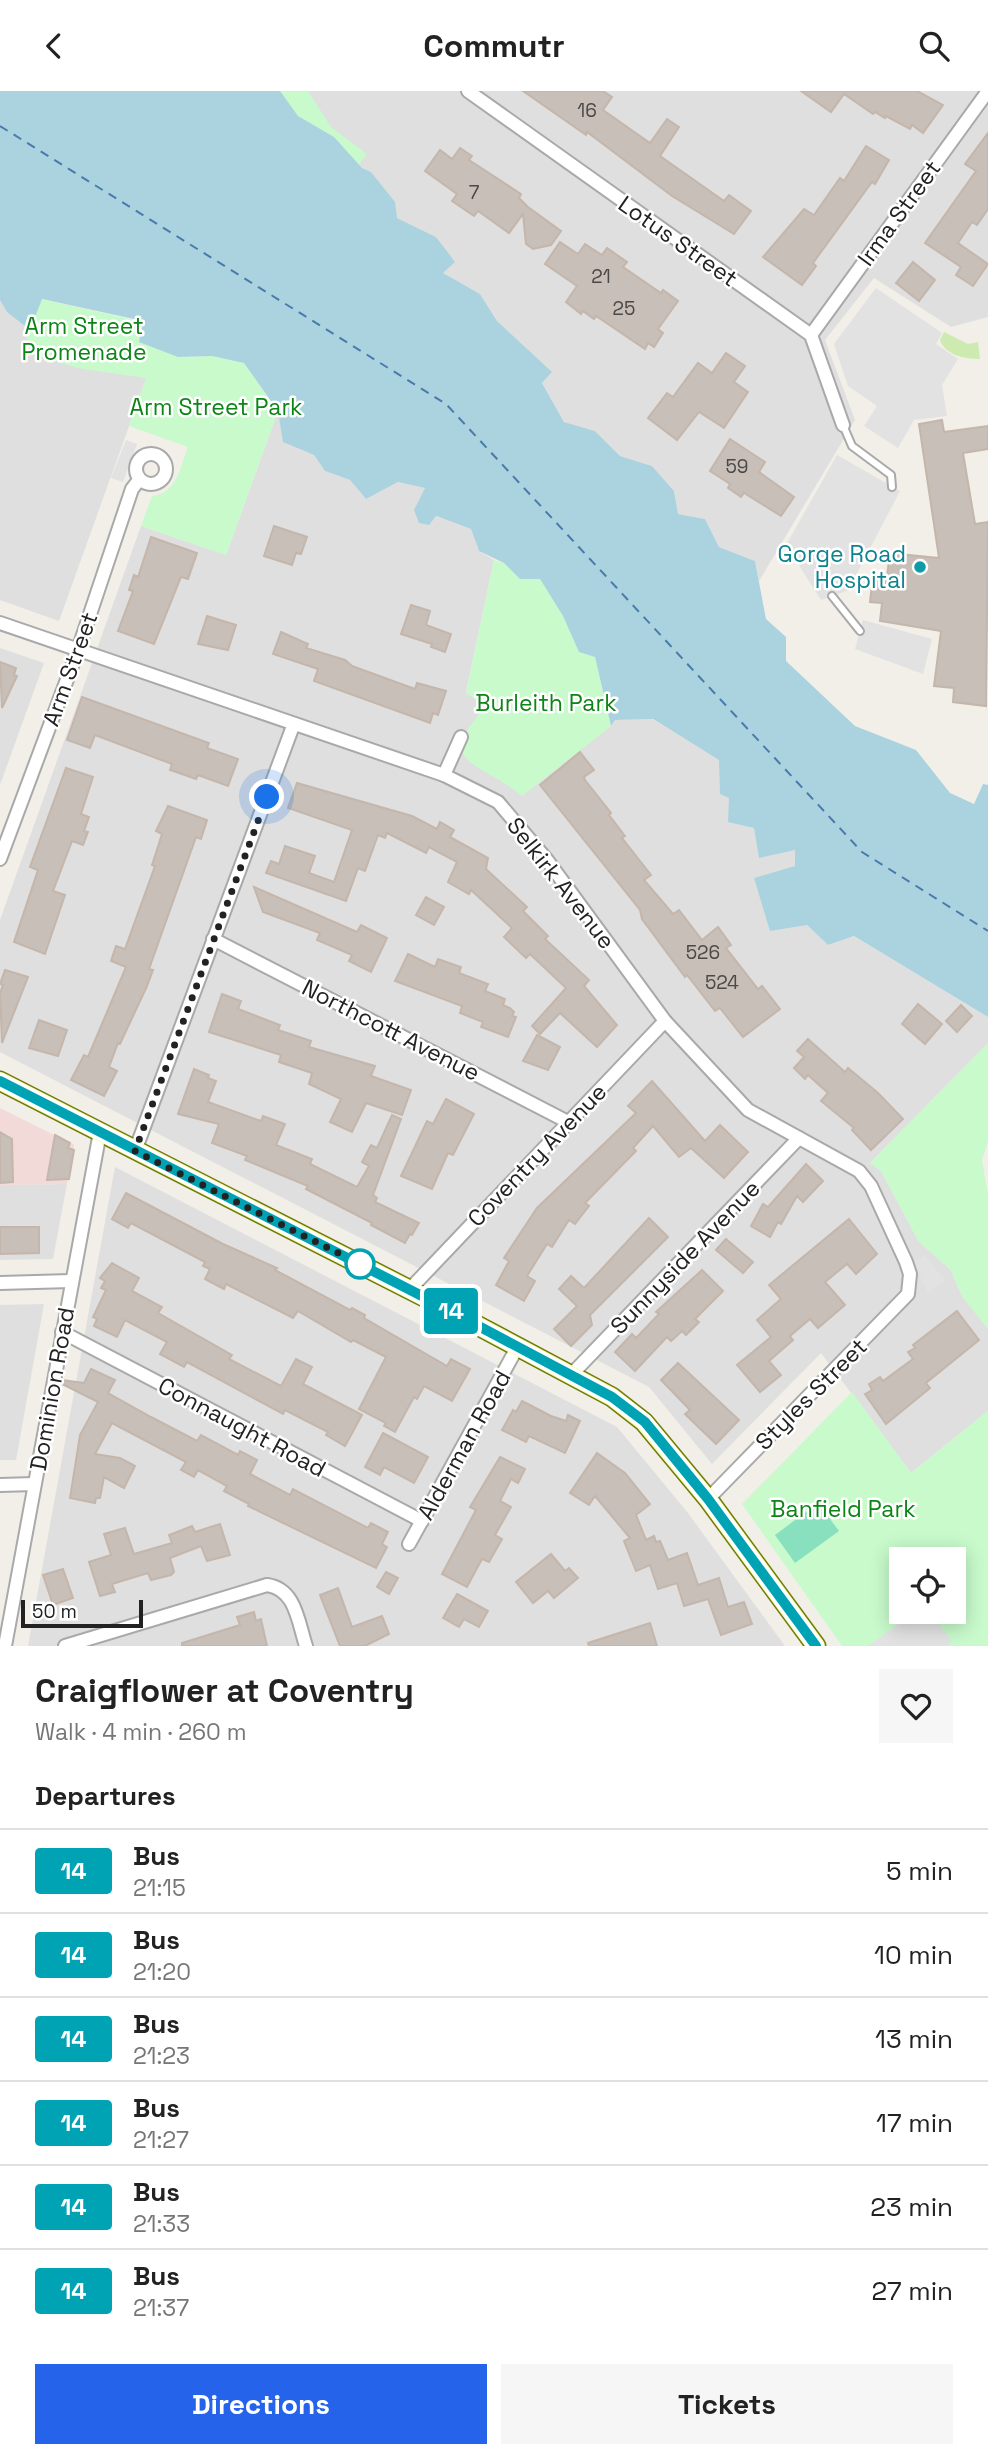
<!DOCTYPE html>
<html lang="en">
<head>
<meta charset="utf-8">
<style>
	body { margin:0; font-family:"Space Grotesk",sans-serif; background:#f6f6f6; color:#222; height:100vh; display:flex; flex-direction:column; font-size:26px; white-space:nowrap }
	* { box-sizing:border-box; margin:0 }
	p { font-size:23px; color:#767676 }
	.icon { flex:none; width:38px; height:38px; fill:none; stroke:currentColor; stroke-width:2; stroke-linecap:round; stroke-linejoin:round }
	.map { position:relative; height:1555px; overflow:hidden }
	.details { display:flex; flex-direction:column; background:#fff; flex:1 }
	.details>* { flex:none }
	.badge { padding:0 14px; border-radius:5px; font-size:24px; line-height:46px }
	.controls { position:absolute; left:889px; top:1456px; display:grid; gap:14px }
	.controls a { display:grid; place-items:center; width:77px; height:77px; border-radius:0px; background:#fff; box-shadow:0 4px 18px #0003; font-size:35px }
	.scale { position:absolute; left:21px; bottom:18px; width:122px; box-sizing:border-box; padding-left:7px; border:4px solid #222; border-top:0; font-size:19px; line-height:24px; white-space:nowrap; color:#222; -webkit-text-stroke:5px #fff; paint-order:stroke }
	.you { position:absolute; width:35px; height:35px; margin:-18px; border:5px solid #fff; border-radius:50%; background:#1a73e8; box-shadow:0 0 0 10px #1a73e833 }
	.map>.badge { position:absolute; translate:-50% -50%; box-shadow:0 0 0 4px #fff }
	h2 { padding:0 35px; font-size:26px; line-height:63px }
	.round { display:grid; place-items:center; flex:none; width:74px; height:74px; border-radius:0px; background:#f6f6f6 }
	.summary { display:flex; align-items:center; justify-content:space-between; height:119px; padding:0 35px }
	h1 { font-size:33px; font-weight:800; line-height:52px }
	.cta { display:flex; gap:14px; margin-top:auto; padding:14px 35px }
	.cta a { flex:1; height:80px; border-radius:0px; background:#2563eb; color:#fff; font-size:28px; font-weight:800; line-height:80px; text-align:center }
	.cta a+a { background:#f6f6f6; color:#222 }
	ul { padding:0; list-style:none }
	li { display:flex; align-items:center; gap:21px; height:84px; padding:0 35px; border-top:2px solid #e0e0e0 }
	li div { flex:1 }
	li b { display:block; font-size:26px }
	li em { font-style:normal }
	li .badge { min-width:77px; font-weight:700; text-align:center }
	header { display:flex; justify-content:space-between; align-items:center; height:91px; padding:0 35px; background:#fff; font-size:32px; font-weight:800 }
	.map>svg:first-child { display:block }
	.residential { fill:#e0dfdf }
	.commercial { fill:#f2dad9 }
	.grass { fill:#cdebb0 }
	.park { fill:#c8facc; fill-rule:evenodd }
	.pitch { fill:#88e0be }
	.parking { fill:#e2e2e2 }
	.water { fill:#aad3df }
	.lines { fill:none; stroke-linecap:round; stroke-linejoin:round }
	.ferry { stroke:#4a7aab; stroke-width:2; stroke-dasharray:9 7; stroke-linecap:butt }
	.building { fill:#c7bfb8; stroke:#c4b6ab; stroke-width:2 }
	.lane-casing { stroke:#a9a9a9; stroke-width:10 }
	.street-casing { stroke:#a9a9a9; stroke-width:16 }
	.secondary-casing { stroke:#707d05; stroke-width:21 }
	.lane { stroke:#fff; stroke-width:6 }
	.street { stroke:#fff; stroke-width:12 }
	.secondary { stroke:#f7fabf; stroke-width:18 }
	.line-casing { stroke:#fff; stroke-width:16 }
	.line { stroke:#00a3b4; stroke-width:10 }
	.walk { stroke:#222; stroke-width:7; stroke-dasharray:0 12.6 }
	.culture-dot { fill:#0f9aa8; stroke:#fff; stroke-width:2.5 }
	.stop-dot { fill:#fff; stroke:#00a3b4; stroke-width:3.5 }
	.labels { text-anchor:middle; dominant-baseline:central; stroke-width:5; stroke-linejoin:round; paint-order:stroke }
	.number-label { font-size:19px; fill:#4b4948 }
	.street-label { font-size:23px; fill:#222; stroke:#fff }
	.park-label { font-size:23px; fill:#0c8416; stroke:#fff }
	.culture-label { font-size:23px; fill:#0d838f; stroke:#fff; text-anchor:end }
</style>
</head>
<body>
<header><svg class="icon" aria-label="back" viewBox="0 0 24 24"><path d="M15 5l-7 7 7 7"/></svg>Commutr<svg class="icon" aria-label="search" viewBox="0 0 24 24"><circle cx="10" cy="10" r="6"/><path d="M15 15l6 6"/></svg></header>
<div class="map">
<svg width="988" height="1555" viewBox="0 0 988 1555">
	<rect width="100%" height="100%" fill="#f2efe9"/>
	<g class="residential">
		<path d="M280 0H988V226L951 236 874 187 825 249 855 329 759 490 755 470 719 456 705 428 678 423 674 400 652 375 620 365 595 340 564 331 542 292 551 282 497 230 480 203 442 182 436 146 397 127 371 81 362 77 334 46 298 25Z"/>
		<path d="M0 187 31 237 24 260 33 254 156 260 59 530 0 509Z"/>
		<path d="M278 320 284 351 314 364 325 380 350 389 366 408 398 391 426 397 435 425 471 438 479 460 494 469 466 601 487 616 477 626 469 670 504 690 522 704 615 629 652 628 720 669V703L729 706 754 737 795 759V775L807 834 828 854 854 845 988 926V952L870 1072 881 1080 919 1151 950 1178 962 1205 988 1238V1320L911 1382 821 1262 712 1373 649 1296 0 961V829L141 435 226 464Z"/>
		<path d="M0 557 44 572 0 694Z"/>
		<path d="M115 1076 617 1336 688 1422 785 1555H28Z"/>
		<path d="M67 1093 53 1168 0 1169V1094Z"/>
		<path d="M44 1213 16 1369H0V1214Z"/>
	</g>
	<path class="commercial" d="M0 1017 74 1054 67 1093 0 1094Z"/>
	<path class="grass" d="M944 241 968 253 978 251 980 268C965 268 945 264 940 249Z"/>
	<g class="park">
		<path d="M280 0H308L331 36 367 63 359 74 334 46 298 25Z"/>
		<path d="M41 208 143 231 178 266 212 265 244 272 278 320 226 464 141 435 152 405C177 402 180 377 188 356L129 335 146 287 77 277 23 259Z"/>
		<path d="M494 469 504 472 520 488H540L563 525 579 561 595 566 611 635 522 705C479 669 432 674 486 616L466 602Z"/>
		<path d="M988 952V1050L982 1069 988 1104V1238L962 1205 950 1178 919 1151 881 1080 870 1072Z"/>
		<path d="M852 1301 911 1382 988 1320V1555H842L742 1413ZM901 1468H954V1521H901Z"/>
	</g>
	<path class="pitch" d="M818 1412 839 1440 795 1472 775 1444Z"/>
	<g class="parking">
		<path d="M876 197 942 242 936 253 958 268 942 294 947 325 914 329 898 357 864 335 877 315 848 295 834 253Z"/>
		<path d="M126 349 137 353 123 391 111 387Z"/>
		<path d="M837 364 900 400 854 488 852 498 821 509 786 454Z"/>
		<path d="M863 529 932 548 923 583 855 558Z"/>
		<path d="M925 1164 945 1189 928 1203 914 1171Z"/>
		<path d="M915 1521H930L952 1551 946 1555H868Z"/>
	</g>
	<path class="water" d="M0 0H280L298 25 334 46 362 77 371 81 395 111 397 127 436 146 455 171 443 182 480 203 497 230 552 281 542 292 564 331 595 340 620 365 652 375 674 400 678 423 705 428 719 456 755 470 766 528 786 546V570L855 635 916 659 950 702 974 713 983 693 988 694V926L854 845 828 854 807 834 770 840 754 787 795 775V759L759 767 754 737 728 731 729 707 720 703 719 669 653 628 615 629 611 635 595 566 579 561 563 525 540 488H520L504 472 479 460 471 438 436 425 429 434 419 432 414 419 425 397 398 391 366 408 350 389 325 380 314 364 283 351 278 320 244 272 212 265 178 266 139 251 143 230 42 208 30 239 7 221 0 209Z"/>
	<g class="lines">
		<path class="ferry" d="M0 35 446 313 862 761 988 840"/>
	</g>
	<g class="building">
		<path d="M523 0H603L612 6 603 19 650 52 667 28 679 36 660 65 724 110 729 104 751 120 734 143 672 105 587 41 586 44Z"/>
		<path d="M801 0H917L943 14 923 42 912 34 910 38 886 25 885 27 875 21 873 23 844 3 831 21Z"/>
		<path d="M988 42V118L977 134 972 131 958 152 988 173 973 195 956 184 961 176 925 152 976 80 965 73Z"/>
		<path d="M866 55 889 69 875 93 872 91 813 172 816 175 802 194 763 166 804 118 814 124 840 87 844 90Z"/>
		<path d="M460 57 472 65 469 69 521 103 519 107 528 116 561 140 551 154 533 158 526 153 523 123 509 142 478 120 474 125 452 110 457 103 425 80 440 59 452 68Z"/>
		<path d="M560 151 578 163 585 153 602 164 607 157 627 171 623 176 661 202 663 199 678 210 658 238 663 242 654 256 648 252 645 258 596 225 594 228 583 220 581 223 566 211 577 195 545 173Z"/>
		<path d="M913 171 935 189 919 210 896 192Z"/>
		<path d="M726 262 745 275 734 291 748 301 724 337 699 321 677 349 648 327 667 302 673 306 698 272 712 282Z"/>
		<path d="M942 329 944 341 988 335V358L963 362 975 433 988 431 986 615 953 611 954 597 934 595 941 540 880 530 882 512 870 511 873 484 887 485 890 462 939 467 919 333Z"/>
		<path d="M730 348 765 371 759 381 794 406 781 425 744 402 741 406 728 397 730 393 710 380Z"/>
		<path d="M274 435 307 446 301 463 296 462 292 474 264 465Z"/>
		<path d="M151 446 197 462 188 488 181 486 154 553 118 540 133 500 129 499 134 484 138 486Z"/>
		<path d="M411 514 430 520 426 534 451 543 445 561 431 556 432 553 401 543Z"/>
		<path d="M207 525 236 534 228 559 198 553Z"/>
		<path d="M281 541 308 553 306 557 345 569 352 575 415 598 417 592 446 600 438 624 433 622 430 632 314 590 318 578 273 563Z"/>
		<path d="M0 571 16 577 14 584 17 585 2 617Z"/>
		<path d="M82 606 209 652 207 657 238 668 228 695 198 684 196 688 170 679 172 673 95 644 90 657 67 649Z"/>
		<path d="M580 661 594 679 584 686 585 689 611 722 609 724 625 745 622 747 651 784 644 789 673 823 679 819 702 849 718 836 731 854 726 857 758 898 762 895 780 918 743 946 720 917 715 920 687 884 685 886 642 828 640 819 540 694Z"/>
		<path d="M66 677 93 686 81 723 89 726 84 740 88 741 83 754 72 750 53 800 65 804 45 863 14 851 38 779 30 776Z"/>
		<path d="M297 692 412 725 437 738 440 731 454 739 450 746 488 767 486 778 527 816 523 820 548 845 545 848 589 889 584 895 617 934 597 956 560 922 540 943 532 935 566 897 530 863 526 867 504 846 512 837 471 799 469 803 448 791 457 771 429 756 426 762 387 742 385 747 378 744 365 780 358 777 346 810 266 782 271 770 279 773 285 755 315 765 309 782 334 791 352 739 288 717Z"/>
		<path d="M168 715 207 729 201 748 196 746 149 878 153 879 147 895 120 953 118 952 109 976 117 980 104 1005 71 989 84 964 88 966 126 876 111 870 116 855 125 858 138 822 155 775 152 774 162 743 156 740Z"/>
		<path d="M254 796 357 841 361 834 387 847 371 881 349 870 352 864 317 849 320 842 263 821Z"/>
		<path d="M426 806 444 816 434 834 416 824Z"/>
		<path d="M408 863 435 876 438 868 461 876 459 882 488 893 485 900 505 908 503 914 510 917 514 921 512 925 516 926 508 946 481 936 483 931 460 922 462 915 395 890Z"/>
		<path d="M5 879 28 886 2 952 0 902 3 894 0 893Z"/>
		<path d="M222 903 241 910 238 918 280 934 278 939 311 950 309 956 375 975 371 985 411 999 402 1024 366 1012 352 1041 330 1031 341 1008 309 993 312 982 279 971 281 964 209 941Z"/>
		<path d="M918 913 942 933 925 953 902 933Z"/>
		<path d="M961 914 972 925 957 941 946 930Z"/>
		<path d="M39 929 67 939 58 965 29 957Z"/>
		<path d="M537 944 560 956 548 979 523 970Z"/>
		<path d="M808 948 845 981 848 977 878 1002 903 1028 871 1059 852 1039 854 1037 821 1010 828 1002 808 984 805 988 794 977 804 966 797 960Z"/>
		<path d="M194 978 209 984 208 987 216 990 208 1011 261 1030 263 1025 285 1033 276 1054 312 1068 310 1073 357 1096 369 1075 362 1071 371 1054 377 1057 392 1024 401 1028 373 1104 377 1107 375 1111 419 1132 412 1144 410 1143 405 1152 371 1134 372 1132 306 1098 308 1095 245 1069 247 1065 212 1052 219 1033 178 1023Z"/>
		<path d="M652 990 705 1050 720 1034 748 1061 724 1087 691 1057 679 1066 653 1035 633 1057 636 1060 585 1112 589 1115 575 1133 569 1129 552 1156 547 1153 527 1185 535 1190 524 1210 496 1194 509 1170 504 1167 537 1117 636 1022 628 1015Z"/>
		<path d="M446 1008 474 1023 453 1064 448 1062 432 1098 401 1085 427 1030 433 1033Z"/>
		<path d="M0 1041 12 1048 13 1091 0 1092Z"/>
		<path d="M55 1044 70 1052 68 1057 74 1059 69 1088 47 1089Z"/>
		<path d="M806 1073 823 1090 803 1111 797 1105 781 1133 778 1131 770 1146 751 1135 763 1113 768 1116Z"/>
		<path d="M126 1102 223 1153 277 1177 275 1179 350 1219 352 1217 365 1224 364 1227 447 1275 451 1268 470 1278 452 1310 424 1295 417 1308 414 1306 395 1341 384 1335 386 1332 359 1318 386 1266 353 1249 351 1251 298 1220 293 1227 226 1193 224 1198 205 1188 210 1178 203 1175 205 1171 131 1132 128 1137 112 1128Z"/>
		<path d="M649 1127 668 1146 590 1224 592 1234 571 1255 554 1238 577 1215 559 1198 571 1185 584 1197Z"/>
		<path d="M849 1128 877 1163 856 1183 847 1173 825 1191 845 1214 818 1237 810 1228 790 1245 793 1249 769 1270 781 1284 760 1301 737 1274 771 1246 757 1229 781 1208 769 1194Z"/>
		<path d="M0 1136H39V1162L0 1163Z"/>
		<path d="M726 1148 753 1171 743 1182 716 1159Z"/>
		<path d="M112 1172 139 1187 132 1200 162 1216 158 1222 232 1264 229 1268 281 1295 296 1268 312 1276 303 1293 362 1324 345 1355 326 1344 328 1341 285 1319 283 1323 187 1271 184 1276 160 1263 167 1251 125 1229 117 1246 94 1235 97 1228 93 1226 106 1199 101 1197 105 1190 100 1187Z"/>
		<path d="M702 1179 723 1200 695 1228 699 1231 686 1244 682 1240 671 1250 667 1246 635 1280 615 1261 632 1243 636 1247 659 1223 656 1221Z"/>
		<path d="M957 1220 979 1249 926 1292 930 1297 886 1333 865 1303 872 1299 869 1293 880 1286 883 1290 913 1268 908 1261 915 1257 913 1254Z"/>
		<path d="M678 1272 739 1329 716 1353 685 1323 690 1319 661 1289Z"/>
		<path d="M91 1278 115 1289 108 1302 151 1326 197 1350 201 1344 238 1364 240 1360 257 1369 250 1383 290 1404 293 1398 368 1437 371 1432 388 1441 382 1453 387 1456 376 1477 248 1415 249 1413 224 1400 227 1395 198 1379 194 1386 181 1379 186 1371 112 1332 95 1363 120 1367 135 1375 124 1397 104 1386 100 1407H96L95 1412 70 1407 80 1344 98 1311 62 1293 63 1289 84 1292Z"/>
		<path d="M522 1310 551 1325 566 1330 568 1324 580 1330 565 1362 529 1345 526 1351 502 1339 513 1319 516 1321Z"/>
		<path d="M383 1342 428 1366 414 1392 384 1376 380 1384 365 1376Z"/>
		<path d="M597 1362 625 1382 650 1413 636 1424 646 1449 654 1445 656 1451 660 1450 668 1469 687 1462 698 1494 719 1487 728 1516 744 1511 752 1533 721 1544 708 1508 684 1515 677 1492 658 1498 650 1474 636 1480 624 1450 630 1447 595 1405 589 1414 570 1402Z"/>
		<path d="M500 1366 525 1378 518 1392 511 1388 500 1410 511 1416 495 1444 502 1448 489 1471 482 1468 467 1496 442 1483 476 1419 470 1416Z"/>
		<path d="M220 1433 230 1464 207 1470 201 1455 170 1467 174 1481 171 1484 151 1489 148 1482 112 1493 115 1501 100 1505 89 1471 111 1464 104 1443 125 1437 134 1463 172 1452 169 1444 192 1435 195 1441Z"/>
		<path d="M551 1463 565 1480 569 1477 578 1487 554 1507 548 1500 533 1512 516 1491Z"/>
		<path d="M63 1478 73 1507 53 1514 43 1484Z"/>
		<path d="M386 1481 398 1487 389 1503 377 1496Z"/>
		<path d="M338 1497 352 1536 382 1525 389 1543 365 1555H340L320 1504Z"/>
		<path d="M457 1503 488 1520 479 1536 464 1528 459 1536 443 1527Z"/>
		<path d="M254 1521 256 1530 261 1528 267 1555H182V1552L240 1534 237 1526Z"/>
		<path d="M650 1532 657 1555H589L588 1552Z"/>
	</g>
	<g class="lines">
		<defs>
			<g id="lane">
				<path d="M843 334 852 355 891 384 892 396"/>
				<path d="M832 505 860 540"/>
			</g>
			<g id="street">
				<path d="M468 0 811 244 843 334"/>
				<path d="M811 244 988 0"/>
				<circle cx="151" cy="378" r="15"/>
				<path d="M0 532 444 684 498 711 547 769 665 930 748 1019 859 1080 871 1095 906 1171 910 1183 908 1203 708 1408"/>
				<path d="M444 684 461 646"/>
				<path d="M0 768 78 559 132 398 139 389"/>
				<path d="M213 848 568 1031"/>
				<path d="M135 1060 293 635"/>
				<path d="M0 1192 71 1190"/>
				<path d="M410 1198 665 930"/>
				<path d="M62 1241 422 1430"/>
				<path d="M571 1284 799 1047"/>
				<path d="M0 1394 34 1393"/>
				<path d="M409 1453 518 1255"/>
				<path d="M5 1555 100 1041"/>
				<path d="M65 1555 267 1494C296 1498 298 1531 306 1555"/>
			</g>
			<path id="secondary" d="M0 990 424 1206 612 1306 644 1331 708 1408 816 1555"/>
		</defs>
		<use href="#lane" class="lane-casing"/>
		<use href="#street" class="street-casing"/>
		<use href="#secondary" class="secondary-casing"/>
		<use href="#lane" class="lane"/>
		<use href="#street" class="street"/>
		<use href="#secondary" class="secondary"/>
	</g>
	<g class="lines">
		<defs>
			<path id="line" d="M0 990 424 1206 612 1306 645 1331 708 1408 816 1555"/>
		</defs>
		<use href="#line" class="line-casing"/>
		<use href="#line" class="line"/>
		<path class="walk" d="M267 706 135 1060 360 1173"/>
	</g>
	<circle class="culture-dot" cx="920" cy="476" r="7"/>
	<circle class="stop-dot" cx="360" cy="1173" r="14"/>
	<g class="labels">
		<g class="number-label">
			<text x="587" y="19">16</text>
			<text x="474" y="101">7</text>
			<text x="601" y="185">21</text>
			<text x="624" y="217">25</text>
			<text x="737" y="375">59</text>
			<text x="703" y="861">526</text>
			<text x="722" y="891">524</text>
		</g>
		<g class="street-label">
			<text transform="translate(899 122) rotate(-54)">Irma Street</text>
			<text transform="translate(678 150) rotate(35)">Lotus Street</text>
			<text transform="translate(70 578) rotate(-70)">Arm Street</text>
			<text transform="translate(561 792) rotate(52)">Selkirk Avenue</text>
			<text transform="translate(391 939) rotate(27)">Northcott Avenue</text>
			<text transform="translate(537 1064) rotate(-46)">Coventry Avenue</text>
			<text transform="translate(685 1166) rotate(-46)">Sunnyside Avenue</text>
			<text transform="translate(52 1298) rotate(-80)">Dominion Road</text>
			<text transform="translate(811 1303) rotate(-45)">Styles Street</text>
			<text transform="translate(242 1336) rotate(28)">Connaught Road</text>
			<text transform="translate(464 1354) rotate(-61)">Alderman Road</text>
		</g>
		<g class="park-label">
			<text x="84" y="235">Arm Street<tspan x="84" dy="26">Promenade</tspan></text>
			<text x="216" y="316">Arm Street Park</text>
			<text x="546" y="612">Burleith Park</text>
			<text x="843" y="1418">Banfield Park</text>
		</g>
		<g class="culture-label">
			<text x="906" y="463">Gorge Road<tspan x="906" dy="26">Hospital</tspan></text>
		</g>
	</g>
</svg>
<div class="controls">
<a><svg class="icon" aria-label="locate" viewBox="0 0 24 24"><circle cx="12" cy="12" r="6"/><path d="M12 2v4M12 18v4M2 12h4M18 12h4"/></svg></a>
</div>
<div class="scale">50 m</div>
<div class="you" style="left:267px;top:706px"></div>
<b class="badge" style="left:451px;top:1220px;background:#00a3b4;color:#fff">14</b>
</div>
<section class="details">
<div class="summary"><div><h1>Craigflower at Coventry</h1><p>Walk · 4 min · 260 m</p></div><a class="round"><svg class="icon" aria-label="heart" viewBox="0 0 24 24"><path d="M12 20l-8-8c-3-5 5-10 8-4 3-6 11-1 8 4z"/></svg></a></div>
<h2>Departures</h2>
<ul>
<li><span class="badge" style="background:#00a3b4;color:#fff">14</span><div><b>Bus</b><p>21:15</p></div><em>5 min</em></li>
<li><span class="badge" style="background:#00a3b4;color:#fff">14</span><div><b>Bus</b><p>21:20</p></div><em>10 min</em></li>
<li><span class="badge" style="background:#00a3b4;color:#fff">14</span><div><b>Bus</b><p>21:23</p></div><em>13 min</em></li>
<li><span class="badge" style="background:#00a3b4;color:#fff">14</span><div><b>Bus</b><p>21:27</p></div><em>17 min</em></li>
<li><span class="badge" style="background:#00a3b4;color:#fff">14</span><div><b>Bus</b><p>21:33</p></div><em>23 min</em></li>
<li><span class="badge" style="background:#00a3b4;color:#fff">14</span><div><b>Bus</b><p>21:37</p></div><em>27 min</em></li>
</ul>
<div class="cta"><a>Directions</a><a>Tickets</a></div>
</section>
</body>
</html>
